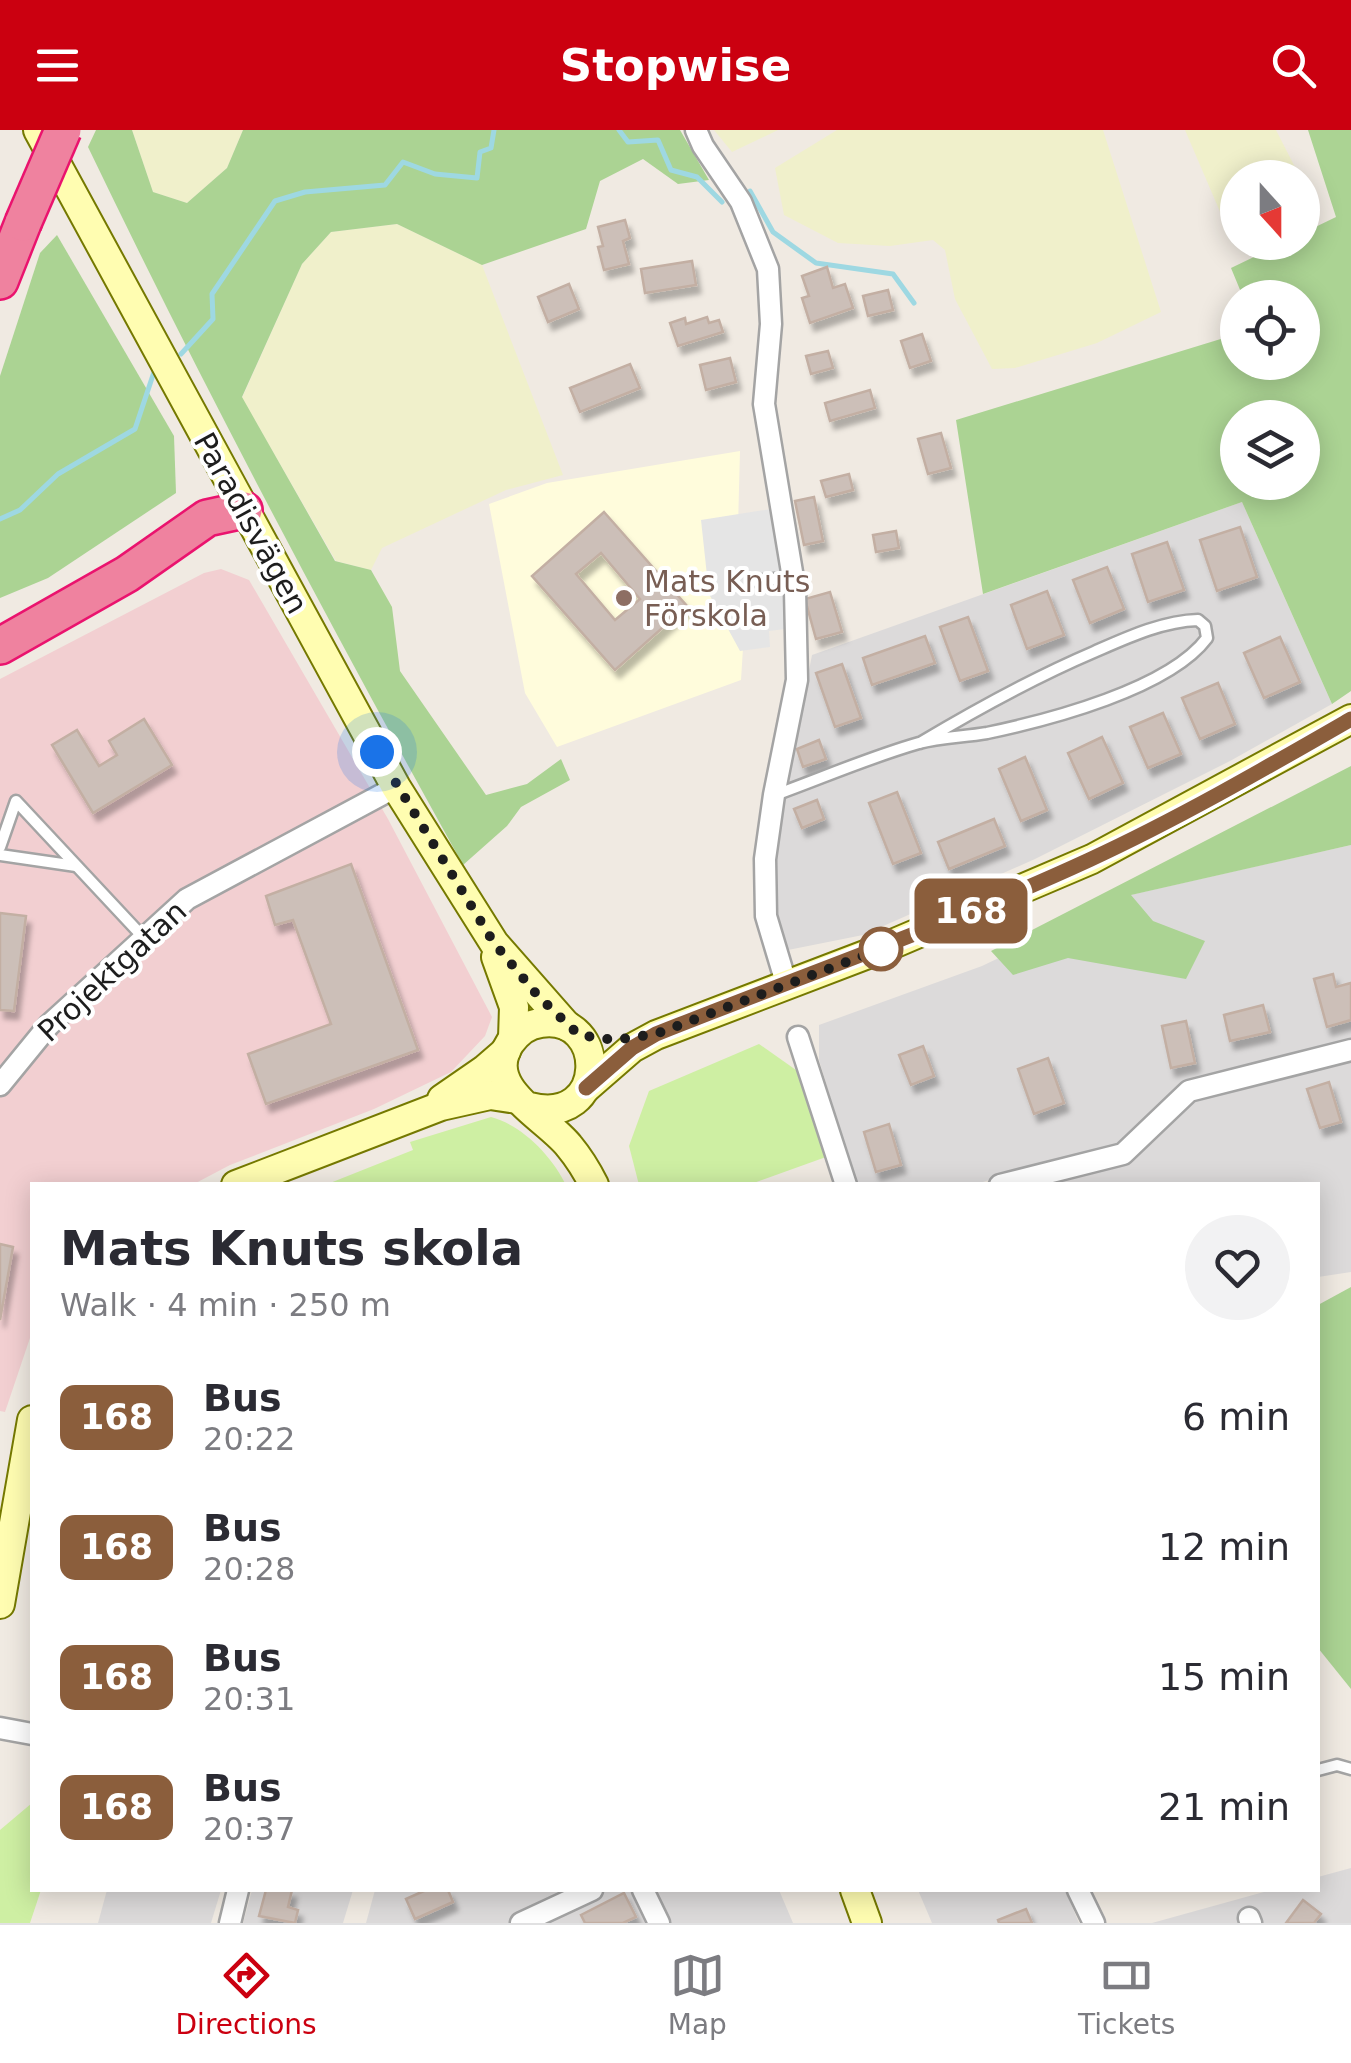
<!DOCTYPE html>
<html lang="en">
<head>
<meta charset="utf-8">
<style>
	body { margin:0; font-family:"DejaVu Sans",sans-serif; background:#f2f2f3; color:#2b2b33; height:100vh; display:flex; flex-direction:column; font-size:38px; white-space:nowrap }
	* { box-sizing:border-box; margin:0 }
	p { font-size:32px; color:#7c7c81 }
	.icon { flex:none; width:55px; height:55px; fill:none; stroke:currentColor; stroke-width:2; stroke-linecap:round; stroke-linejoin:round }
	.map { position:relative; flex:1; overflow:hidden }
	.side { position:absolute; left:30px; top:1052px; width:1290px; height:710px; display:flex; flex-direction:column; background:#fff; border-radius:0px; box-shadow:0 5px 25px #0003 }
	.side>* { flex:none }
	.badge { padding:0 20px; border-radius:15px; font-size:35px; line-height:65px }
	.needle { width:65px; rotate:159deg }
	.controls { position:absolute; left:1220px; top:30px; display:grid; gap:20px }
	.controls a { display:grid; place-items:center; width:100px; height:100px; border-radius:50%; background:#fff; box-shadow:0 5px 25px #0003; font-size:50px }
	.you { position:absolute; width:50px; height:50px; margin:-25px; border:8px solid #fff; border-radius:50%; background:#1a73e8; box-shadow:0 0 0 15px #1a73e833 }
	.map>.badge { position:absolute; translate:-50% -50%; box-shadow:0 0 0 5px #fff }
	.round { display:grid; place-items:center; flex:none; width:105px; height:105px; border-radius:52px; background:#f2f2f3 }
	.overview { display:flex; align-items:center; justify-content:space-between; height:170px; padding:0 30px }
	h1 { font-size:48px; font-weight:800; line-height:75px }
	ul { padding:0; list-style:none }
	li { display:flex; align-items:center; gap:30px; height:130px; padding:0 30px }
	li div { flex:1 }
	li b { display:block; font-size:38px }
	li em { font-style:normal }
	li .badge { min-width:110px; font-weight:700; text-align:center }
	header { display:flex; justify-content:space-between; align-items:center; height:130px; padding:0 30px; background:#cb0010; color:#fff; font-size:45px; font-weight:800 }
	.tab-bar { display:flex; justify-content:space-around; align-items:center; height:140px; border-top:2px solid #e1e1e2; background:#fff; font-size:28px; color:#7c7c81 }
	.tab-bar a { display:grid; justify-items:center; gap:5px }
	.tab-bar .current { color:#cb0010 }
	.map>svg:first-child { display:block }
	.residential { fill:#dcdada }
	.commercial { fill:#f2cfd1 }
	.education { fill:#fffcdc }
	.farmland { fill:#f0f0cb }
	.grass { fill:#ceefa3 }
	.forest { fill:#abd393; fill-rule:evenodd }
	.parking { fill:#e5e5e5 }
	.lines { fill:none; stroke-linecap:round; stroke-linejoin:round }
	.stream { stroke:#9ed8e2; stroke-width:5 }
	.building { fill:#ccbfb8; stroke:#c3afa3; stroke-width:2.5; fill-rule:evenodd; filter:url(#shadow) }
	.lane-casing { stroke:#a4a4a4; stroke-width:15 }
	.street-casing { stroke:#a4a4a4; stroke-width:25 }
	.secondary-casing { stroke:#757900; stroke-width:32 }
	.highway-casing { stroke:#ea136e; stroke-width:40 }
	.lane { stroke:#fff; stroke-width:10 }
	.street { stroke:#fff; stroke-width:20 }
	.secondary { stroke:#fffdb1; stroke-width:28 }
	.highway { stroke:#ef829f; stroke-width:35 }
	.highway-bridge-casing { stroke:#ea136e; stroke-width:40; stroke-linecap:butt }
	.highway-bridge { stroke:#ef829f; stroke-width:35 }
	.line-casing { stroke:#fff; stroke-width:22 }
	.line { stroke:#8b5e3c; stroke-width:15 }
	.walk { stroke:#1d1d1d; stroke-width:10; stroke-dasharray:0 18 }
	.education-dot { fill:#8d6e63; stroke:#fff; stroke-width:4 }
	.stop-dot { fill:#fff; stroke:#8b5e3c; stroke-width:5 }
	.labels { text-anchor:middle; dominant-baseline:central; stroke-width:8; stroke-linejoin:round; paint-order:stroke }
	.street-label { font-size:30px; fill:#1d1d1d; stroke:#fff }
	.education-label { font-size:30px; fill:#785e54; stroke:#fff; text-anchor:start }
</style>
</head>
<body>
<header><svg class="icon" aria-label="menu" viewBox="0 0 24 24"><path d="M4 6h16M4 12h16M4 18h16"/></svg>Stopwise<svg class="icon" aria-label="search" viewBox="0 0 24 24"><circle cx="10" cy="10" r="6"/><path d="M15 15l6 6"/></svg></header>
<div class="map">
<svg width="1351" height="1793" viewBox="0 0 1351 1793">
	<defs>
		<filter id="shadow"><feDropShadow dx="4.5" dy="8" stdDeviation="2.5" flood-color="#0004"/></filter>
	</defs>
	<rect width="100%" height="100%" fill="#f0eae2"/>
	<g class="residential">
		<path d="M1242 372 1332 574 1230 631 1035 729 863 805 783 821 774 787 769 743 812 525Z"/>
		<path d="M1351 715V1142L1318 1147V1055H1008L1004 1045 974 1055H857L819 930V895L982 836 1130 765Z"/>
		<path d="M1351 1738V1793H1152L1271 1760H1318V1747Z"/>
		<path d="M107 1760H221L211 1793H98Z"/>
		<path d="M252 1760H353L343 1793H243Z"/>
		<path d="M375 1760H779L793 1793H366Z"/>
		<path d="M918 1760H1065L1079 1793H932Z"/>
	</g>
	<path class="commercial" d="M221 439 249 450 388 689 492 887 485 906 451 942 374 979 230 1035 192 1055H32V1202L5 1282 0 1281V549L204 443Z"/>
	<path class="education" d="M740 321 737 435 744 502 741 550 557 617 525 563 489 374 547 353Z"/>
	<g class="farmland">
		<path d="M132 0H243L227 38 187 73 153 62Z"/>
		<path d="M714 0H778L732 22Z"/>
		<path d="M837 0H1103L1161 182 1097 213 1015 238 992 239 955 169 945 120 933 110 890 116 838 113 784 85 775 38Z"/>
		<path d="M1185 0H1276L1300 47 1238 48 1237 93 1227 98Z"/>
		<path d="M397 94 482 135 563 345 506 360 382 418 371 440 336 431 242 268 302 134 331 102Z"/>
	</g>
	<g class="grass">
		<path d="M759 914 796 940 826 1027 748 1055H639L629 1016 649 961Z"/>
		<path d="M491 987C522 995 552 1026 566 1055H325L413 1020 410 1012Z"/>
		<path d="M32 1673V1760H41L30 1793H0V1700Z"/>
	</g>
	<g class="forest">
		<path d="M96 0H132L153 62 187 73 227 38 243 0H680L709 50 678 54 643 29 600 51 586 99 482 135 397 94 331 102 302 134 242 267 335 431 371 440 392 477 400 541 486 665 527 654 561 629 570 650 521 677 507 696 463 735C332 499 205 261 88 17Z"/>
		<path d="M1308 0H1351V561L1332 574 1242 372 983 464 956 290 1237 204 1238 232H1302V168L1243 167 1231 138 1283 113 1302 112 1303 103 1336 87ZM1238 288H1302V352H1238Z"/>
		<path d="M57 105 174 306 176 363 48 448 0 468V246L40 123Z"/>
		<path d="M1351 636V715L1131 765 1153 791 1205 811 1186 849 1068 828 1013 845 991 821Z"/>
		<path d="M1351 1157V1559L1318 1518V1175Z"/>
	</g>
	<path class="parking" d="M771 379 783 456 785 499 769 501 770 517 740 521 709 464 701 390Z"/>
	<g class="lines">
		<g class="stream">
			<path d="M619 0 628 12 658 10 671 40 697 47 722 72"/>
			<path d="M750 61 773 102 816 133 893 144 914 173"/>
			<path d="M181 224 213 189 212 164 275 71 305 62 385 55 403 32 435 44 477 48 480 22 491 18 494 0"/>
			<path d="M0 389 20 380 58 344 135 299 154 242"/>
		</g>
	</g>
	<g class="building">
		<path d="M625 90 630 108 623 111 629 134 604 140 598 117 603 116 598 97Z"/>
		<path d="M692 131 696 155 645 163 641 139Z"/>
		<path d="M827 137 833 158 845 154 853 178 810 193 802 168 809 166 802 146Z"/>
		<path d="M569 154 579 179 548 192 538 167Z"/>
		<path d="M888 160 893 180 868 186 863 166Z"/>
		<path d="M707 187 709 193 719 190 723 202 678 216 670 193 685 188 686 194Z"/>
		<path d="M922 204 931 231 910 238 901 211Z"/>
		<path d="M828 221 833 238 811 244 806 226Z"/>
		<path d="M730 228 736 252 706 260 700 235Z"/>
		<path d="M630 234 640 258 580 282 570 258Z"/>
		<path d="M870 260 875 278 830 291 825 273Z"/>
		<path d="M941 303 951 338 928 344 918 309Z"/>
		<path d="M849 344 853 360 826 367 821 351Z"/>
		<path d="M814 367 823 411 804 415 795 371Z"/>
		<path d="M604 382 687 476 615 540 532 446ZM601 423 640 469 615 490 576 444Z"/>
		<path d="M1240 397 1257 447 1217 461 1200 410Z"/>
		<path d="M896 401 899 418 876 422 873 405Z"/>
		<path d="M1167 412 1184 460 1148 472 1132 424Z"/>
		<path d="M1107 437 1124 479 1090 493 1073 450Z"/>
		<path d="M1047 461 1064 505 1027 519 1011 475Z"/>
		<path d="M830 462 842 502 816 509 805 469Z"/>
		<path d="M968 487 988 541 960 551 940 497Z"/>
		<path d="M925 506 935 533 872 555 863 528Z"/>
		<path d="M1280 507 1300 552 1264 568 1244 523Z"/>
		<path d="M842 534 861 588 835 597 816 543Z"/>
		<path d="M1218 553 1235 594 1200 609 1182 568Z"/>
		<path d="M1163 583 1181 624 1148 638 1130 597Z"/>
		<path d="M144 589 172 635 93 683 52 615 77 600 99 636 117 625 109 611Z"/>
		<path d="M1102 607 1123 653 1089 669 1068 623Z"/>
		<path d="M819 610 826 629 803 637 797 619Z"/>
		<path d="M1025 627 1047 680 1021 691 999 639Z"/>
		<path d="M897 662 921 723 893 734 869 673Z"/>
		<path d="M817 670 824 689 802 698 794 679Z"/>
		<path d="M994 689 1005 716 949 739 938 712Z"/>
		<path d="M351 734 418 920 266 974 248 924 331 894 293 790 275 795 266 766Z"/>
		<path d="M0 783 26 786 14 881 0 880Z"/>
		<path d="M1333 844 1336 857 1351 853V890L1327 897 1314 849Z"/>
		<path d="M1263 875 1270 902 1230 911 1224 885Z"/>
		<path d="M1186 891 1195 933 1171 938 1162 896Z"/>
		<path d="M923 916 934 946 911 955 899 925Z"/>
		<path d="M1048 928 1064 973 1034 984 1018 939Z"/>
		<path d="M1329 952 1341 992 1320 998 1307 959Z"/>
		<path d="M889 994 901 1035 876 1042 864 1002Z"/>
		<path d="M0 1114 13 1117 0 1190Z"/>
		<path d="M266 1760H292L288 1777 298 1780 295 1793 259 1786Z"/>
		<path d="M426 1760H448L453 1772 415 1789 406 1769Z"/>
		<path d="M624 1763 636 1787 623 1793H585L581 1785Z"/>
		<path d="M1303 1770 1321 1784 1314 1793H1286Z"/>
		<path d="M1026 1779 1032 1793H999L998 1790Z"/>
	</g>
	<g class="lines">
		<defs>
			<g id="lane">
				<path d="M756 451 793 447"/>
				<path d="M775 665C822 648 870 627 919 613 940 607 964 607 987 603 1049 590 1169 559 1207 508L1205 496 1198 490C1162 491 1126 508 1094 522 1033 548 977 579 920 613"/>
				<path d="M0 717 16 671 144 808"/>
				<path d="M0 725 76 736"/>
				<path d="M1318 1640 1337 1635 1351 1639"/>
			</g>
			<g id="street">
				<path d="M696 0 703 16 741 72 768 139 771 194 764 274 795 460 797 550 774 665 765 729 766 786 787 856"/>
				<path d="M798 907 846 1055"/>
				<path d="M0 955 49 895 187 769 396 657"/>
				<path d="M1000 1055 1123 1024 1189 961 1351 920"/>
				<path d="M0 1598 32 1604"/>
				<path d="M643 1760 659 1793"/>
				<path d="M1078 1760 1094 1793"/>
				<path d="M1249 1788 1251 1793"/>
				<path d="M230 1793 238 1760"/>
				<path d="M521 1793 592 1760"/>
			</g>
			<g id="secondary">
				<path d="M38 0 396 657 494 813 567 896"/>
				<path d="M496 827 514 877 513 908"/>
				<path d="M586 958 632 918 656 905 881 819 1092 729 1351 589"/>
				<path d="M442 969 484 940 506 921"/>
				<path d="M530 977C609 997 608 883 541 893 528 894 518 902 510 913 481 958 546 987 569 1016 579 1028 587 1041 594 1055"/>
				<path d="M236 1055 441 976 490 965 517 969"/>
				<path d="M0 1474 32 1290"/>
				<path d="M855 1760 867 1793"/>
			</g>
			<g id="highway">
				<path d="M0 151 23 93"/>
				<path d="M0 516 127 444 207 388 244 380"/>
			</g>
		</defs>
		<use href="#lane" class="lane-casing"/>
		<use href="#street" class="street-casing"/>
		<use href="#secondary" class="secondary-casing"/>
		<use href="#highway" class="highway-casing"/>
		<use href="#lane" class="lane"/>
		<use href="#street" class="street"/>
		<use href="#secondary" class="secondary"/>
		<use href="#highway" class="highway"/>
		<defs>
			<path id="highway-bridge" d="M23 93 63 0"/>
		</defs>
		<use href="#highway-bridge" class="highway-bridge-casing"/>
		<use href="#highway-bridge" class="highway-bridge"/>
	</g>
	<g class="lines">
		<defs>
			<path id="line" d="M586 958 632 918 656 904C801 846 946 796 1089 730 1178 689 1266 638 1351 589"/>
		</defs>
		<use href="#line" class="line-casing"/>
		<use href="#line" class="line"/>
		<path class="walk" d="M377 622 494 813 538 866 579 905 614 910 656 904 881 819"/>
	</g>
	<circle class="education-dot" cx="624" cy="468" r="10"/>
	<circle class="stop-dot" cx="881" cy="819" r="20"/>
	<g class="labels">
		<g class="street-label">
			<text transform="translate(251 393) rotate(61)">Paradisvägen</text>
			<text transform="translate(112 841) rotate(-43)">Projektgatan</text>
		</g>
		<g class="education-label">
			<text x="644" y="451">Mats Knuts<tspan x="644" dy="34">Förskola</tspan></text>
		</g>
	</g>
</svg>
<div class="controls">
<a><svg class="needle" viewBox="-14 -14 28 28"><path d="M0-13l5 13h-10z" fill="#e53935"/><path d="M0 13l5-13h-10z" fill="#7c7c81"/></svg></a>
<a><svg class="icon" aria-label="locate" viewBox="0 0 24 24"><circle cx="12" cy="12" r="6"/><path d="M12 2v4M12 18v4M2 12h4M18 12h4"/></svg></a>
<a><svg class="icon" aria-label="layers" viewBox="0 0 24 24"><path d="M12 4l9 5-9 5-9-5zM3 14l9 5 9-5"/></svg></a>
</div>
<div class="you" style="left:377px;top:622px"></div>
<b class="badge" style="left:971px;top:781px;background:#8b5e3c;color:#fff">168</b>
<section class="side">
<div class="overview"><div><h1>Mats Knuts skola</h1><p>Walk · 4 min · 250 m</p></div><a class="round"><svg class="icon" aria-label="heart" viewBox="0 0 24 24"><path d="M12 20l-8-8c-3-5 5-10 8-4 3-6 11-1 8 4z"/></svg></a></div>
<ul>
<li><span class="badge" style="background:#8b5e3c;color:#fff">168</span><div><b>Bus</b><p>20:22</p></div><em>6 min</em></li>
<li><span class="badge" style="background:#8b5e3c;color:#fff">168</span><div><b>Bus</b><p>20:28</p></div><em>12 min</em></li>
<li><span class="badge" style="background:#8b5e3c;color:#fff">168</span><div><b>Bus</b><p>20:31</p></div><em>15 min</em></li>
<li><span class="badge" style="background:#8b5e3c;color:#fff">168</span><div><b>Bus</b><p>20:37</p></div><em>21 min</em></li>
</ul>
</section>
</div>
<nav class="tab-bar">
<a class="current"><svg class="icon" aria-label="directions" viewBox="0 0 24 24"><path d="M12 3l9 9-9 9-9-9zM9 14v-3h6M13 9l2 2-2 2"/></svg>Directions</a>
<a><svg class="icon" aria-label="map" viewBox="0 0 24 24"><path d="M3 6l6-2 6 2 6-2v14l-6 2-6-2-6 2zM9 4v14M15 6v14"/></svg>Map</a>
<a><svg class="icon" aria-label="tickets" viewBox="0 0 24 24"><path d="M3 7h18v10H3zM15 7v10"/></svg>Tickets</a>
</nav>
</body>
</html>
